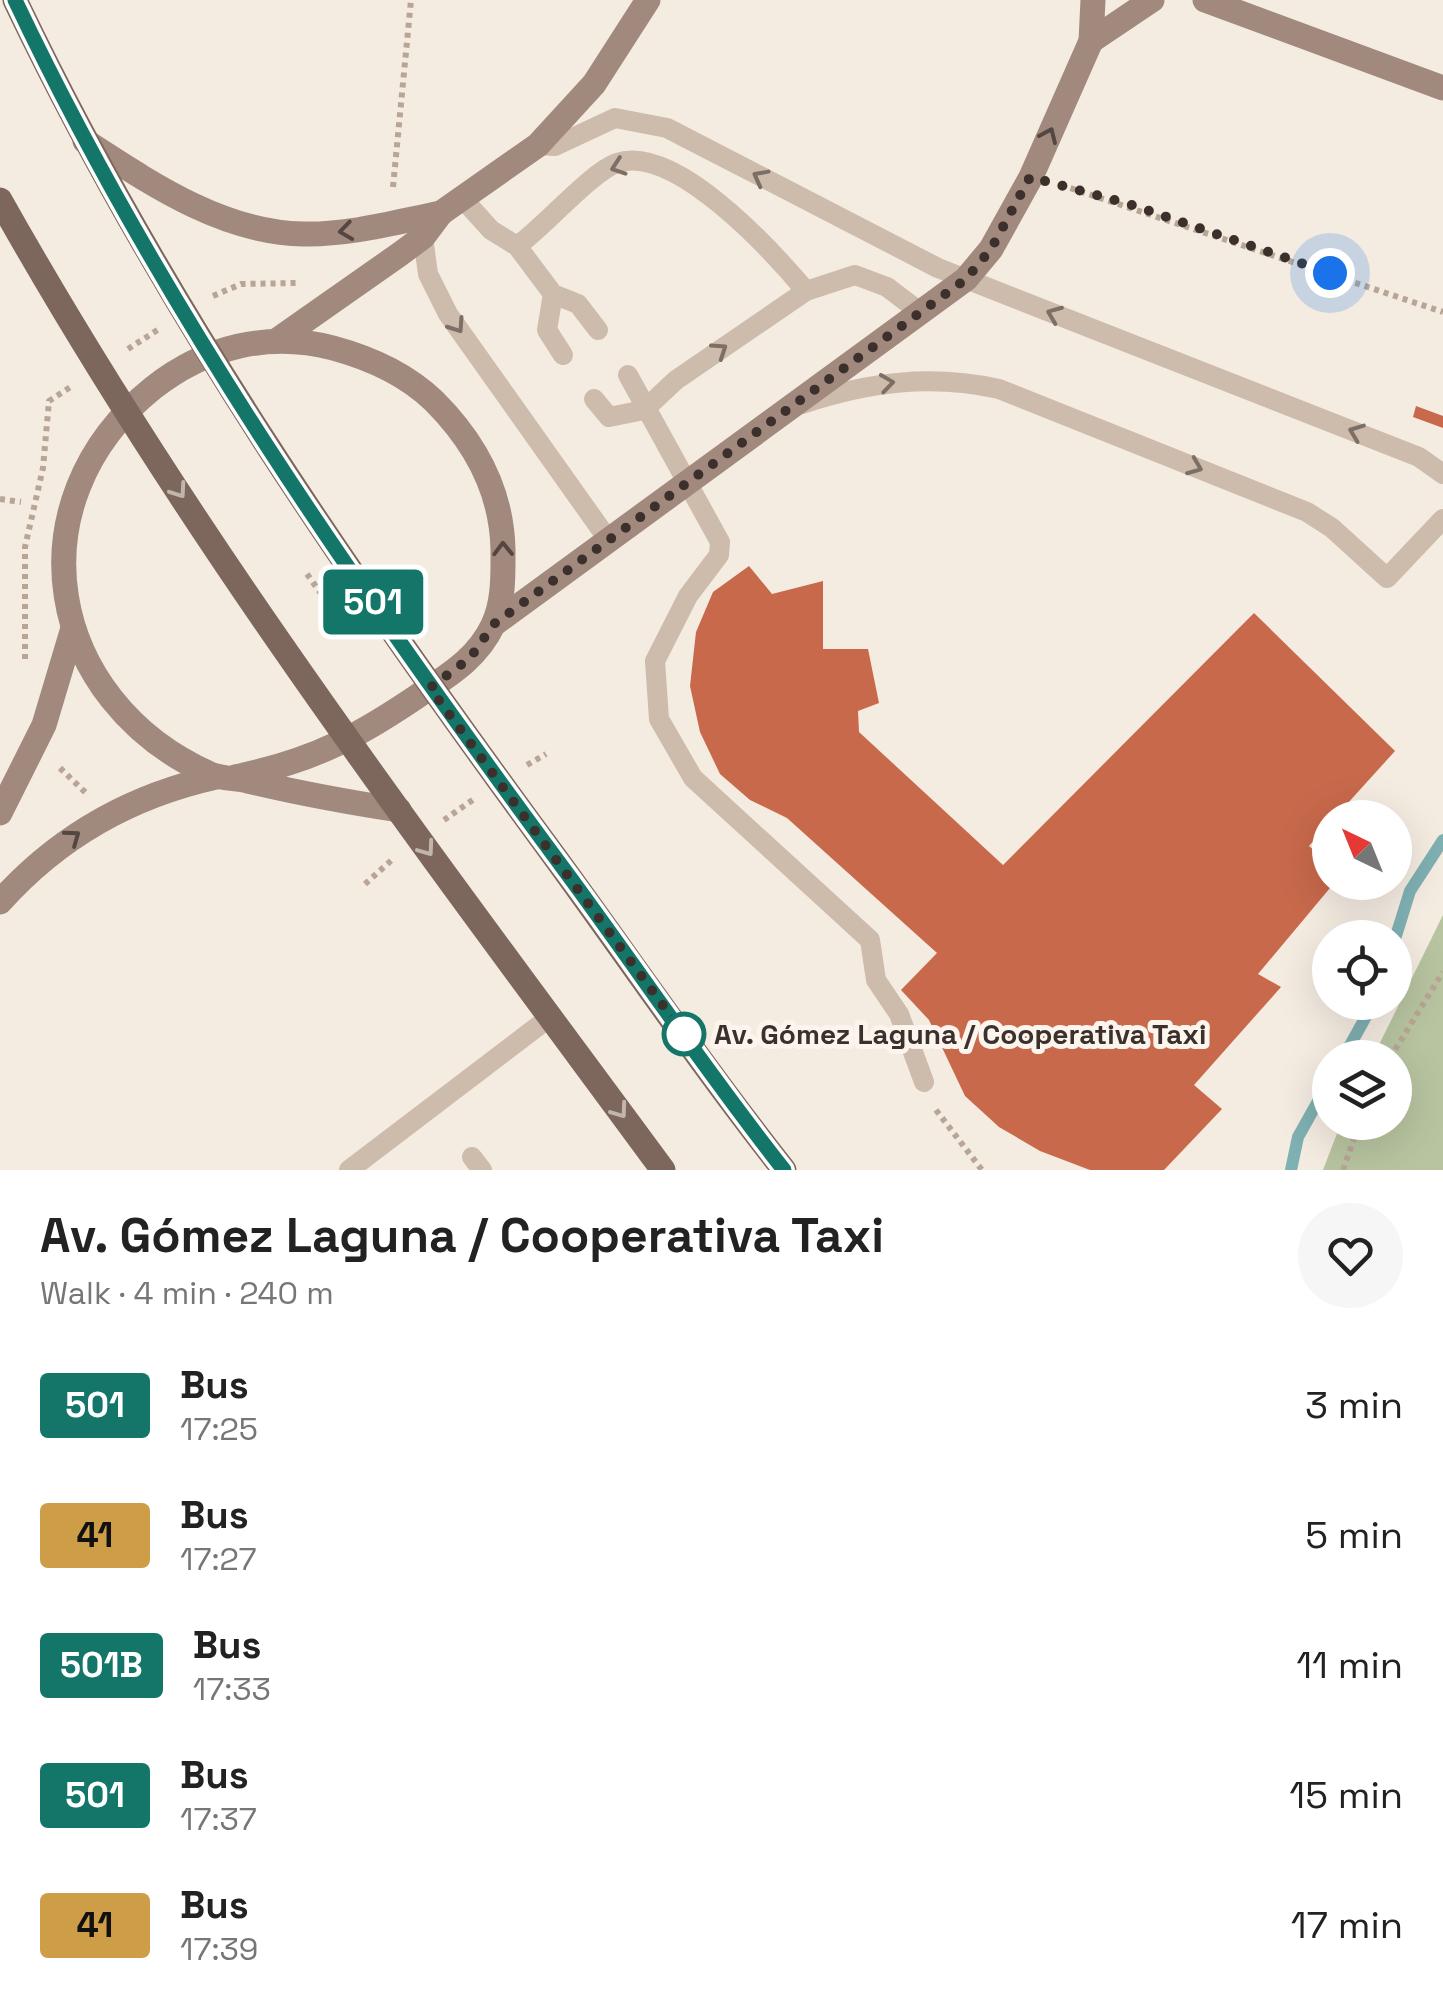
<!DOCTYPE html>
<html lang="en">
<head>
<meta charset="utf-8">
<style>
	body { margin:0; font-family:"Space Grotesk",sans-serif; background:#f6f6f6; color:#222; height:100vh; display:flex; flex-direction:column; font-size:38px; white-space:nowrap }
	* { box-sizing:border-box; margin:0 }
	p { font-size:32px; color:#767676 }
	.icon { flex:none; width:55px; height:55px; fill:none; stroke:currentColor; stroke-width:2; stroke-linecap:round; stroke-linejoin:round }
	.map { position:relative; height:1170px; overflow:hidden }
	.details { display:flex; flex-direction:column; background:#fff; flex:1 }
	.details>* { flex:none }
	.badge { padding:0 20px; border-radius:8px; font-size:35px; line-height:65px }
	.needle { width:65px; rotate:317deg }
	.tools { position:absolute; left:1312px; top:800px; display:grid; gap:20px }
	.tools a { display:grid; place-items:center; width:100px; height:100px; border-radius:50%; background:#fff; box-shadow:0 10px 40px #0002; font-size:50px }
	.you { position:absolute; width:50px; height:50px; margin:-25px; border:8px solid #fff; border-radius:50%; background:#1a73e8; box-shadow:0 0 0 15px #1a73e833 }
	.map>.badge { position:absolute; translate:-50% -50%; box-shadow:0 0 0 5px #fff }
	.round { display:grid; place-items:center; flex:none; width:105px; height:105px; border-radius:52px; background:#f6f6f6 }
	.head { display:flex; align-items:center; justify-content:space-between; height:170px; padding:0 40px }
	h1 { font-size:48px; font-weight:600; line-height:75px }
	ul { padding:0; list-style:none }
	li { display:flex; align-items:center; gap:30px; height:130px; padding:0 40px }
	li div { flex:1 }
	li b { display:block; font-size:38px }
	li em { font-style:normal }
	li .badge { min-width:110px; font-weight:700; text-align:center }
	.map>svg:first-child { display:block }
	.green { fill:#b8c4a0 }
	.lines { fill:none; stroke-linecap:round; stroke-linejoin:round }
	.stream { stroke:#7fb0b2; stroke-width:12 }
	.building { fill:#c8694b }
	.path { stroke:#b9a596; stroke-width:6; stroke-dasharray:5 5; stroke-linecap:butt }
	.lane { stroke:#cdbbac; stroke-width:20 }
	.secondary { stroke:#a18a7d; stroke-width:25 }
	.primary { stroke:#7d675c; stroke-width:25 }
	.oneway { stroke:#544640 }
	.oneway2 { stroke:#7d6f65 }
	.oneway3 { stroke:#c2b5ac }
	.line-casing { stroke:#fff; stroke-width:22 }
	.line { stroke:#147668; stroke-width:15 }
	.walk { stroke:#3b302b; stroke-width:10; stroke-dasharray:0 18 }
	.stop-dot { fill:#fff; stroke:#147668; stroke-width:5 }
	.labels { text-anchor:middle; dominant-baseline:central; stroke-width:10; stroke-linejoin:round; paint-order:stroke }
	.stop-label { font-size:28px; font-weight:bold; fill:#3b302b; stroke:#fbf5ee; text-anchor:start }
</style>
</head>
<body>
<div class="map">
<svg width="1443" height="1170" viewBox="0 0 1443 1170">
	<rect width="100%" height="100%" fill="#f4ebe1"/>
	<path class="green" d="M1443 915V1170H1323L1341 1123 1395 1122V1058L1373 1057Z"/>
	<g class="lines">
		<g class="stream">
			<path d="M1395 939 1410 891 1443 840"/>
			<path d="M1343 1058 1374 1002"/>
			<path d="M1291 1170 1298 1137 1330 1080"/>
		</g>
	</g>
	<g class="building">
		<path d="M1416 406 1443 416V428L1413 417Z"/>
		<path d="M749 566 772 594 823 581V649H868L879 703 858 711 859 732 1003 865 1254 613 1395 751 1309 846 1330 864V882H1335L1258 974 1281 987 1194 1085 1222 1109 1164 1170H1090L1040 1151 999 1127 965 1096 929 1020 901 990 937 953 787 818 750 800 720 774 700 732 690 686 696 632 713 592Z"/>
	</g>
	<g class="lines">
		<g class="path">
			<path d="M1061 185 1443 312"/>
			<path d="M393 187 411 0"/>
			<path d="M213 296 241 284 297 283"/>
			<path d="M128 349 159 329"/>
			<path d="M0 499 21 502"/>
			<path d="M307 574 349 633"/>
			<path d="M25 659V547L43 468 49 401 72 386"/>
			<path d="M527 765 546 754"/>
			<path d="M60 768 87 794"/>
			<path d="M444 820 474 799"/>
			<path d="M365 884 394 858"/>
			<path d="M1390 1058 1443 972"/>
			<path d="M936 1110 982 1170"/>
			<path d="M1343 1170 1360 1122"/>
		</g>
		<g class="lane">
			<path d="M538 145 555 146 615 118 667 128 938 268 1419 457 1443 474"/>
			<path d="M463 199 491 230 517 246 553 294 578 304 598 330"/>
			<path d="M423 237 428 274 448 314 607 538"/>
			<path d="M517 246C544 227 591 172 617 163 675 143 773 252 806 291"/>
			<path d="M553 294 547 330 563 355"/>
			<path d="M628 375 720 542 719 555 688 596 655 661 659 719 693 778 870 940 876 980 899 1014 924 1082"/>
			<path d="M594 399 609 417 644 410 676 380 806 291 855 275 887 287 920 312"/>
			<path d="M802 404C869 382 930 374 999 389L1307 512 1332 528 1387 578 1443 519"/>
			<path d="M472 1157 482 1170"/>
			<path d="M349 1170 550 1017"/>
		</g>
		<g class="secondary">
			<path d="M1205 0 1443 88"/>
			<path d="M1091 41 1152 0"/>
			<path d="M85 141C150 183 223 233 303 234 350 235 396 222 441 213"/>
			<path d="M276 341 400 254 423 237 441 213 538 145 594 84 648 0"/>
			<path d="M494 624 966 279 991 249 1031 177 1091 41 1093 0"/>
			<path d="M235 777C316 760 360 736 428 689 454 672 479 655 493 625 504 602 503 575 503 550 502 491 475 442 434 401 406 374 370 358 333 348 268 331 205 347 153 388 10 503 46 701 210 774 222 779 236 778 248 781 298 793 347 802 399 810"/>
			<path d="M0 813 44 725 73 628"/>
			<path d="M0 902C59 836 130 796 216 777"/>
		</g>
		<g class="primary">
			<path d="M15 0C161 306 356 587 557 860 632 963 705 1070 784 1170"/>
			<path d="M0 200C191 541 431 855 663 1170"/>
		</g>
	</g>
	<defs><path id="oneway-chevron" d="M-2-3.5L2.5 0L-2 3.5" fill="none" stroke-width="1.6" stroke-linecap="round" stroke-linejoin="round" transform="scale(2.5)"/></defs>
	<g class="oneway">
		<use href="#oneway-chevron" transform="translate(1049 135) rotate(-66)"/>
		<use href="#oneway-chevron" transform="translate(346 231) rotate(172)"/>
		<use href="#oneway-chevron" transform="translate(503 549) rotate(-91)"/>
		<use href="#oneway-chevron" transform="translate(73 837) rotate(-36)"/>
	</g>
	<g class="oneway2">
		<use href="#oneway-chevron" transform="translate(618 167) rotate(161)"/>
		<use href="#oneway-chevron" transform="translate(760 177) rotate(-152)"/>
		<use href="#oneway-chevron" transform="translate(1054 314) rotate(-158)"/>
		<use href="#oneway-chevron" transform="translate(457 326) rotate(56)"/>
		<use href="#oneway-chevron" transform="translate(720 350) rotate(-34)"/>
		<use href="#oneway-chevron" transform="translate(887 383) rotate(-8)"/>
		<use href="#oneway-chevron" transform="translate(1356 432) rotate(-159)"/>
		<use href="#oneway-chevron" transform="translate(1195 467) rotate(22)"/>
	</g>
	<g class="oneway3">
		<use href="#oneway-chevron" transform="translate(179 491) rotate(55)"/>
		<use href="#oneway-chevron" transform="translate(427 849) rotate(54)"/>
		<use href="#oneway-chevron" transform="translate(620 1111) rotate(54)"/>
	</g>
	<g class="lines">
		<defs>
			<path id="line" d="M15 0C162 311 362 596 566 872 639 971 708 1074 784 1170"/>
		</defs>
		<use href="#line" class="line-casing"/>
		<use href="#line" class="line"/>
		<path class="walk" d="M684 1034 430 688 470 658 494 624 966 279 991 249 1030 177 1129 204 1330 273"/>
	</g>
	<circle class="stop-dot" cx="684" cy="1034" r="20"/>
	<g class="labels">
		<g class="stop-label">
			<text x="714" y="1034">Av. Gómez Laguna / Cooperativa Taxi</text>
		</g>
	</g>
</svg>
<div class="tools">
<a><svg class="needle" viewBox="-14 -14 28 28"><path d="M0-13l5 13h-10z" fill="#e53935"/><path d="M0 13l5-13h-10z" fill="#767676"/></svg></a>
<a><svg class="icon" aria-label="locate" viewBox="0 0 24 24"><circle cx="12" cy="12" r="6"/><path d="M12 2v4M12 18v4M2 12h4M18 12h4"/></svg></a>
<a><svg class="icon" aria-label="layers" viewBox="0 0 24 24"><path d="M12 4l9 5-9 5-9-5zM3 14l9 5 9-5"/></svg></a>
</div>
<div class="you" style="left:1330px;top:273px"></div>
<b class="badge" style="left:373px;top:602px;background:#147668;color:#fff">501</b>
</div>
<section class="details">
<div class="head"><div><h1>Av. Gómez Laguna / Cooperativa Taxi</h1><p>Walk · 4 min · 240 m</p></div><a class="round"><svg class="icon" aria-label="heart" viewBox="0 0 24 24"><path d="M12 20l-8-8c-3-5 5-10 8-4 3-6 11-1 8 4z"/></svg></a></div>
<ul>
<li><span class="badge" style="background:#147668;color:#fff">501</span><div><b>Bus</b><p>17:25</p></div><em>3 min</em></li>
<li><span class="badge" style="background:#ce9d47;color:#111">41</span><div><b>Bus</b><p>17:27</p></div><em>5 min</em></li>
<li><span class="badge" style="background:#147668;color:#fff">501B</span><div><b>Bus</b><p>17:33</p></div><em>11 min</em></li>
<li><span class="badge" style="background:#147668;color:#fff">501</span><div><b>Bus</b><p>17:37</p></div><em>15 min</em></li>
<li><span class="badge" style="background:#ce9d47;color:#111">41</span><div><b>Bus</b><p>17:39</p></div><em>17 min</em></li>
</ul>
</section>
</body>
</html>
